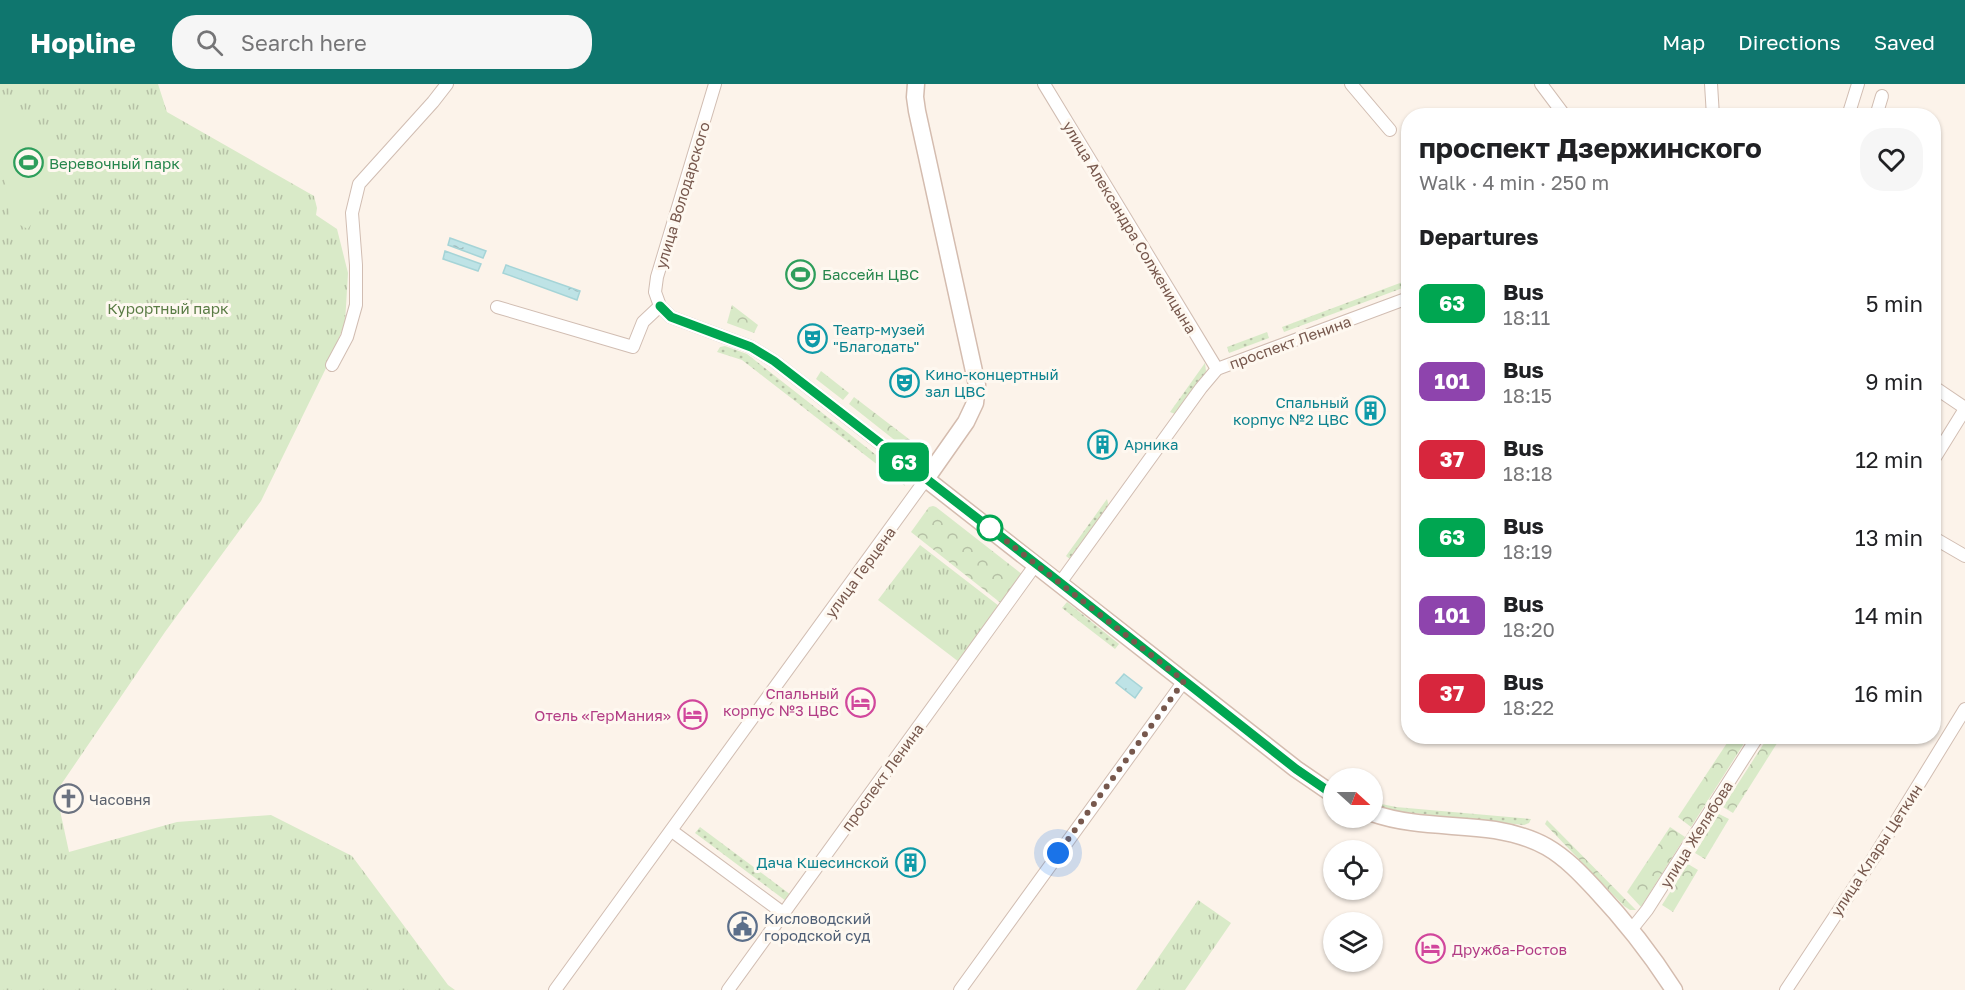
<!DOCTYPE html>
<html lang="en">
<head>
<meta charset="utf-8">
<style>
	body { margin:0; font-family:"Golos Text",sans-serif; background:#f6f6f6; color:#202124; height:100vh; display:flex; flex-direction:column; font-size:22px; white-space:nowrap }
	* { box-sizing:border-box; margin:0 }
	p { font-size:20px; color:#757577 }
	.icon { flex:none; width:33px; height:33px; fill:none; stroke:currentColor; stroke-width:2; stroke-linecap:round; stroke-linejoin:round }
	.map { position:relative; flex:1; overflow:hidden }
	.side { position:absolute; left:1401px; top:24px; width:540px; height:636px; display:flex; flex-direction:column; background:#fff; border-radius:24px; box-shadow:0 2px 4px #0004 }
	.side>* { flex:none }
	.badge { padding:0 12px; border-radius:9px; font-size:21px; line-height:39px }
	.needle { width:39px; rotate:111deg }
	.controls { position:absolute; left:1323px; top:684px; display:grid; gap:12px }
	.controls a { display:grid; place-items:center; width:60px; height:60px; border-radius:50%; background:#fff; box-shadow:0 2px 4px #0004; font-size:30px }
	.you { position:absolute; width:30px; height:30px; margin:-15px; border:4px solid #fff; border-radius:50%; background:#1a73e8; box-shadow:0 0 0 9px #1a73e833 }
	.map>.badge { position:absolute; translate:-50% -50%; box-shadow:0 0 0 3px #fff }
	h2 { padding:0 18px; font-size:22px; line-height:54px }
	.round { display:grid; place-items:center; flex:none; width:63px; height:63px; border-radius:24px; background:#f6f6f6 }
	.summary { display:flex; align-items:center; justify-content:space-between; height:102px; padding:0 18px }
	h1 { font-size:28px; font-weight:700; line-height:45px }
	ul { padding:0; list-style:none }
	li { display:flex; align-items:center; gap:18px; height:78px; padding:0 18px }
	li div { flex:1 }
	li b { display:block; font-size:22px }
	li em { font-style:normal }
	li .badge { min-width:66px; font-weight:700; text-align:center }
	header { display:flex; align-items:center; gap:36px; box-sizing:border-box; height:84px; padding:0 30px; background:#0f766e; color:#fff }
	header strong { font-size:28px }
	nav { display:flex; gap:33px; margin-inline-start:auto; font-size:21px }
	.search { width:420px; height:54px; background:#f6f6f6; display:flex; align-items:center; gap:15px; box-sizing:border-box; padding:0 21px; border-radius:24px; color:#757577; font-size:22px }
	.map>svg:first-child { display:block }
	.grass { fill:url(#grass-dots) }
	.forest { fill:url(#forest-crowns) }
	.park { fill:url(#park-tufts) }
	.pitch { fill:#d9eac8 }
	.water { fill:url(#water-ripples); stroke:#a5d4d7; stroke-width:1.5 }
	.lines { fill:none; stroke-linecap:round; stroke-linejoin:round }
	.street-casing { stroke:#d1bdb2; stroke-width:14 }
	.secondary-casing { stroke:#d4bcaf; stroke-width:19 }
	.street { stroke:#fff; stroke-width:12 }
	.secondary { stroke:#fff; stroke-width:16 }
	.line-casing { stroke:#fff; stroke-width:14 }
	.line { stroke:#00a651; stroke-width:9 }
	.walk { stroke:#77584d; stroke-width:6; stroke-dasharray:0 10.8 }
	.stop-dot { fill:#fff; stroke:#00a651; stroke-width:3 }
	.labels { text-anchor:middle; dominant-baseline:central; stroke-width:6; stroke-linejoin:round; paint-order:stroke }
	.leisure-label { font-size:15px; fill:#27864d; stroke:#fef8f0; text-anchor:start }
	.street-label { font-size:15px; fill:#77584d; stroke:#fef8f0 }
	.park-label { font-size:15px; fill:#5a7c45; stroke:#fef8f0 }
	.culture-label { font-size:15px; fill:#0d838f; stroke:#fef8f0; text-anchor:start }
	.hotel-label { font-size:15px; fill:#b23c85; stroke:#fef8f0; text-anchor:end }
	.worship-label { font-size:15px; fill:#5b616d; stroke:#fef8f0; text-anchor:start }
	.service-label { font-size:15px; fill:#4e5e75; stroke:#fef8f0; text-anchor:start }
</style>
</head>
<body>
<header>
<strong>Hopline</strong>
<div class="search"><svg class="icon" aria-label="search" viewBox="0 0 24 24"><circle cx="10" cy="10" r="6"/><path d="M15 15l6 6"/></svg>Search here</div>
<nav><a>Map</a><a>Directions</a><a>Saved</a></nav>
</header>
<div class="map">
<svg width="1965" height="906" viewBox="0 0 1965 906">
	<defs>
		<pattern id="grass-dots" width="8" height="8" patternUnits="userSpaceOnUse" patternTransform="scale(1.5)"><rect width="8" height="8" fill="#d9eac8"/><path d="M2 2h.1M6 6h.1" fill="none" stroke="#b5c0a5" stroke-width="1.8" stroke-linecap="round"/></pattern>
		<pattern id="forest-crowns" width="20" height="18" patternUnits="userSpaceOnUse" patternTransform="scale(1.5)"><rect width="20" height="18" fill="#d9eac8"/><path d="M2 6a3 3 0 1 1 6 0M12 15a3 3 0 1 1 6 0" fill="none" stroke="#b5c0a5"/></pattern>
		<pattern id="park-tufts" width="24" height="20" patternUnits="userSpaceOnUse" patternTransform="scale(1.5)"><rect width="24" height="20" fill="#d9eac8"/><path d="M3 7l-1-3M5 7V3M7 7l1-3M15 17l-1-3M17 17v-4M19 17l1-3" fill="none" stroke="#b5c0a5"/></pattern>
		<pattern id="water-ripples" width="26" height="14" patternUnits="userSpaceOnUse" patternTransform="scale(1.5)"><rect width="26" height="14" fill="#bee3e6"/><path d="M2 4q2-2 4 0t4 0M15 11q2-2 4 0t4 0" fill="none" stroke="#9fbbbd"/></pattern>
	</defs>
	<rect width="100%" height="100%" fill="#fcf3ea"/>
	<g class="grass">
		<path d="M1408 196V202L1284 248 1282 243Z"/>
		<path d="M1267 248 1269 254 1229 269 1227 263Z"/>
		<path d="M725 262 747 270 903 392 905 402 742 276 717 268 720 263Z"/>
		<path d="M1205 279 1206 287 1203 294 1175 330 1170 328Z"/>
		<path d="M1107 415 1109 423 1071 476 1066 472Z"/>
		<path d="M1067 518 1119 560 1115 565 1062 524Z"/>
		<path d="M1372 718 1396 723 1531 735 1529 739 1524 741 1395 727 1373 723Z"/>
		<path d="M700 743 791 811 786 817 695 749Z"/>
	</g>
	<g class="forest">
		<path d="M732 221 758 241 754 249 727 239Z"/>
		<path d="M821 287 849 309 843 316 816 295Z"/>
		<path d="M854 313 922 365 916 373 849 320Z"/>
		<path d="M933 422 936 423 1023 491 1002 520 911 448 929 423Z"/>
		<path d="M1731 653H1748L1691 743 1678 733Z"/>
		<path d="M1768 653H1781L1733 729 1723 723Z"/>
		<path d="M1719 730 1729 735 1705 775 1695 769Z"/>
		<path d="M1547 736 1636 826H1630L1624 822 1545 740Z"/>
		<path d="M1670 743 1685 753 1641 823 1627 808Z"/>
		<path d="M1688 780 1698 786 1673 828 1662 821Z"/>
	</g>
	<g class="park">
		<path d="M0 0H158L167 28 314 112 317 124 316 131 337 145 348 189 345 239 329 278 261 417 165 548 56 708 69 768 177 738 271 731 352 772 448 901 455 906H0Z"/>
		<path d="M920 461 999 522 959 578 878 516Z"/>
		<path d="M1198 816 1231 839 1185 906H1136Z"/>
	</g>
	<path class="pitch" d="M0 14 33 40 57 71 56 102 28 145 10 136 4 93 0 87Z"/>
	<g class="water">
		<path d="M450 154 486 167 483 174 448 161Z"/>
		<path d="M445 167 481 180 478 187 443 175Z"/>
		<path d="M506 181 580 207 577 216 503 189Z"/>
		<path d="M1124 590 1142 604 1135 614 1116 599Z"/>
	</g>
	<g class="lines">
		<defs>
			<g id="street">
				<path d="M1044 0 1217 285"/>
				<path d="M1351 0 1390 46"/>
				<path d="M1541 0 1565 32"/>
				<path d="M1711 0 1713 32"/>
				<path d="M1848 32 1858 0"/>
				<path d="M1876 32 1882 12"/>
				<path d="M497 223 633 263 643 238 660 222"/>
				<path d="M332 281 347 253 356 221V181L352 129 359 100 433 18 447 0"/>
				<path d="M1934 303 1965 324"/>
				<path d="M1934 375 1965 325"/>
				<path d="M1934 454 1965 472"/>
				<path d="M1060 499 1201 304 1217 285 1408 214"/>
				<path d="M672 747 783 829"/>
				<path d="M1631 846 1647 826 1758 652"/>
				<path d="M555 906 926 395 774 277 751 263 671 233 660 222 655 208 657 193 715 0"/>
				<path d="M728 906 1036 480"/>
				<path d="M960 906 1184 597"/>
				<path d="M1786 906 1874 773 1965 625"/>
			</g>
			<g id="secondary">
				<path d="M916 0 915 13 917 27 977 301 975 319 966 338 926 395 1296 685 1334 711"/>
				<path d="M1372 729C1412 743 1454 740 1495 746 1513 749 1531 754 1547 763 1566 774 1581 790 1595 805 1625 837 1651 870 1674 906"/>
			</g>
		</defs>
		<use href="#street" class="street-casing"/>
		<use href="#secondary" class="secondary-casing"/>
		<use href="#street" class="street"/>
		<use href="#secondary" class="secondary"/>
	</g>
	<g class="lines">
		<defs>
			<path id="line" d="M660 222 671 233 751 263 774 277 1048 489 1296 685 1334 711"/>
		</defs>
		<use href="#line" class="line-casing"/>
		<use href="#line" class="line"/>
		<path class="walk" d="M990 444 1184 597 1058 769"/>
	</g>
	<defs>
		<symbol id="stadium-ring" viewBox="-11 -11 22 22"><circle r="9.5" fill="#fef8f0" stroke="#2e9e5b" stroke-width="1.5"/><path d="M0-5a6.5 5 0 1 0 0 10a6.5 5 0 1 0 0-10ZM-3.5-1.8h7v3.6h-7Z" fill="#2e9e5b"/></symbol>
		<symbol id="theatre-ring" viewBox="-11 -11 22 22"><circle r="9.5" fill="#fef8f0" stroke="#0f9aa8" stroke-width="1.5"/><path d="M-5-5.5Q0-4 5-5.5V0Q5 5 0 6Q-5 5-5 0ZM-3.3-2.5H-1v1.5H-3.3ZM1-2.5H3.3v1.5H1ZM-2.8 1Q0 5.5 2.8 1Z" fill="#0f9aa8"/></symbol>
		<symbol id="building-ring" viewBox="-11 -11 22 22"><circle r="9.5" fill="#fef8f0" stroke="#0f9aa8" stroke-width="1.5"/><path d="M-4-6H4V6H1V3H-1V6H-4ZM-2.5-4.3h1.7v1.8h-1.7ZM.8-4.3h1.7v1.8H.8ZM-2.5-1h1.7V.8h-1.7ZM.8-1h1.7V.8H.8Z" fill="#0f9aa8"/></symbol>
		<symbol id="hotel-ring" viewBox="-11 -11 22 22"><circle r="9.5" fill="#fef8f0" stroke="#d1479c" stroke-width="1.5"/><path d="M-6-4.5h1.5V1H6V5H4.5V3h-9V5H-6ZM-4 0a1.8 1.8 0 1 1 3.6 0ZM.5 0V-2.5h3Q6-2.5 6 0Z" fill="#d1479c"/></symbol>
		<symbol id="church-ring" viewBox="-11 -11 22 22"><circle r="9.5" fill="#fef8f0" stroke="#6b7280" stroke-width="1.5"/><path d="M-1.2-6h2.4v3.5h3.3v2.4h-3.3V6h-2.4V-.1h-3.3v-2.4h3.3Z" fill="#6b7280"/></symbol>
		<symbol id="civic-ring" viewBox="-11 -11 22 22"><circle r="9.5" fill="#fef8f0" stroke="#5c6f8a" stroke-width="1.5"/><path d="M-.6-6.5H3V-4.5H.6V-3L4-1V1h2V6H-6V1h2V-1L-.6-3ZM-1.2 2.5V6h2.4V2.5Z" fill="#5c6f8a"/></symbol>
	</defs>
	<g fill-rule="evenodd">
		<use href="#stadium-ring" x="12" y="62" width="33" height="33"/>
		<use href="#stadium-ring" x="784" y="174" width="33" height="33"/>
		<use href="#theatre-ring" x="796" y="238" width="33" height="33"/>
		<use href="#theatre-ring" x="888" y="282" width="33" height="33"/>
		<use href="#building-ring" x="1354" y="310" width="33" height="33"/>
		<use href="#building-ring" x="1086" y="344" width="33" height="33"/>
		<use href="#hotel-ring" x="844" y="602" width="33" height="33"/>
		<use href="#hotel-ring" x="676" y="614" width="33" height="33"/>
		<use href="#church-ring" x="52" y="698" width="33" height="33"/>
		<use href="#building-ring" x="894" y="762" width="33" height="33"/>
		<use href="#civic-ring" x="726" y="826" width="33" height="33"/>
		<use href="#hotel-ring" x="1414" y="848" width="33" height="33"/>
	</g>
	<circle class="stop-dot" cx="990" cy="444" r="12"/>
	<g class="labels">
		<g class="leisure-label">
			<text x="49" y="79">Веревочный парк</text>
			<text x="822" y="190">Бассейн ЦВС</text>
		</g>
		<g class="street-label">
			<text transform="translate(682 111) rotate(-73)">улица Володарского</text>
			<text transform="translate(1130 143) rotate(59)">улица Александра Солженицына</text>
			<text transform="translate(1290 258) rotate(-20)">проспект Ленина</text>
			<text transform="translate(860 488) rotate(-54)">улица Герцена</text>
			<text transform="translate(882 693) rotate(-54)">проспект Ленина</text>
			<text transform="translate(1696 750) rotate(-58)">улица Желябова</text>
			<text transform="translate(1876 766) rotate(-57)">улица Клары Цеткин</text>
		</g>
		<g class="park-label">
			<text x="168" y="224">Курортный парк</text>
		</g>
		<g class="culture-label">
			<text x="833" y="245">Театр-музей<tspan x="833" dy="17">"Благодать"</tspan></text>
			<text x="925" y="290">Кино-концертный<tspan x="925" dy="17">зал ЦВС</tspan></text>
			<text x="1349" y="318" text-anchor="end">Спальный<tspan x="1349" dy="17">корпус №2 ЦВС</tspan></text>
			<text x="1124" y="360">Арника</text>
			<text x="889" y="778" text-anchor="end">Дача Кшесинской</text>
		</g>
		<g class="hotel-label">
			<text x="839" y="609">Спальный<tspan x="839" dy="17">корпус №3 ЦВС</tspan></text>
			<text x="671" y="631">Отель «ГерМания»</text>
			<text x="1452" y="865" text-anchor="start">Дружба-Ростов</text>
		</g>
		<g class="worship-label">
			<text x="89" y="715">Часовня</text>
		</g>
		<g class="service-label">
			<text x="764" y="834">Кисловодский<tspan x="764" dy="17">городской суд</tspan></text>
		</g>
	</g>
</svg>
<div class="controls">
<a><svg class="needle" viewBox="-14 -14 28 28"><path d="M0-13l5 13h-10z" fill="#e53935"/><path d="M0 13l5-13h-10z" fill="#757577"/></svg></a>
<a><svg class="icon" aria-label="locate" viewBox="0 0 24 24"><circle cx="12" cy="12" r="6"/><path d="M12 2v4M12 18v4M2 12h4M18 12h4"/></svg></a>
<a><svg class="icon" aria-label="layers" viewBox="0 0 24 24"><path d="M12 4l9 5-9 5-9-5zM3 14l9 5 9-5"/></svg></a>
</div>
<div class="you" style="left:1058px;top:769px"></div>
<b class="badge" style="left:904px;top:378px;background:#00a651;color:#fff">63</b>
<section class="side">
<div class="summary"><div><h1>проспект Дзержинского</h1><p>Walk · 4 min · 250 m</p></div><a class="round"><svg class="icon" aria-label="heart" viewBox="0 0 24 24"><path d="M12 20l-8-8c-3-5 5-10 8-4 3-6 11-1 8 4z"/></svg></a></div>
<h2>Departures</h2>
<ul>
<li><span class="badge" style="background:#00a651;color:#fff">63</span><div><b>Bus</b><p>18:11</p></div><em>5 min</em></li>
<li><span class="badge" style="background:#8e44ad;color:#fff">101</span><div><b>Bus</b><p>18:15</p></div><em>9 min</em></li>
<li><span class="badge" style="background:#d7263d;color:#fff">37</span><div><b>Bus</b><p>18:18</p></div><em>12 min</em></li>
<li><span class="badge" style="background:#00a651;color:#fff">63</span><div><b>Bus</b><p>18:19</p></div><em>13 min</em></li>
<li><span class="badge" style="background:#8e44ad;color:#fff">101</span><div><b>Bus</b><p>18:20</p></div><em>14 min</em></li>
<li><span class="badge" style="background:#d7263d;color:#fff">37</span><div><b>Bus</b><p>18:22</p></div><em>16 min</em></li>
</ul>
</section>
</div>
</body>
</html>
